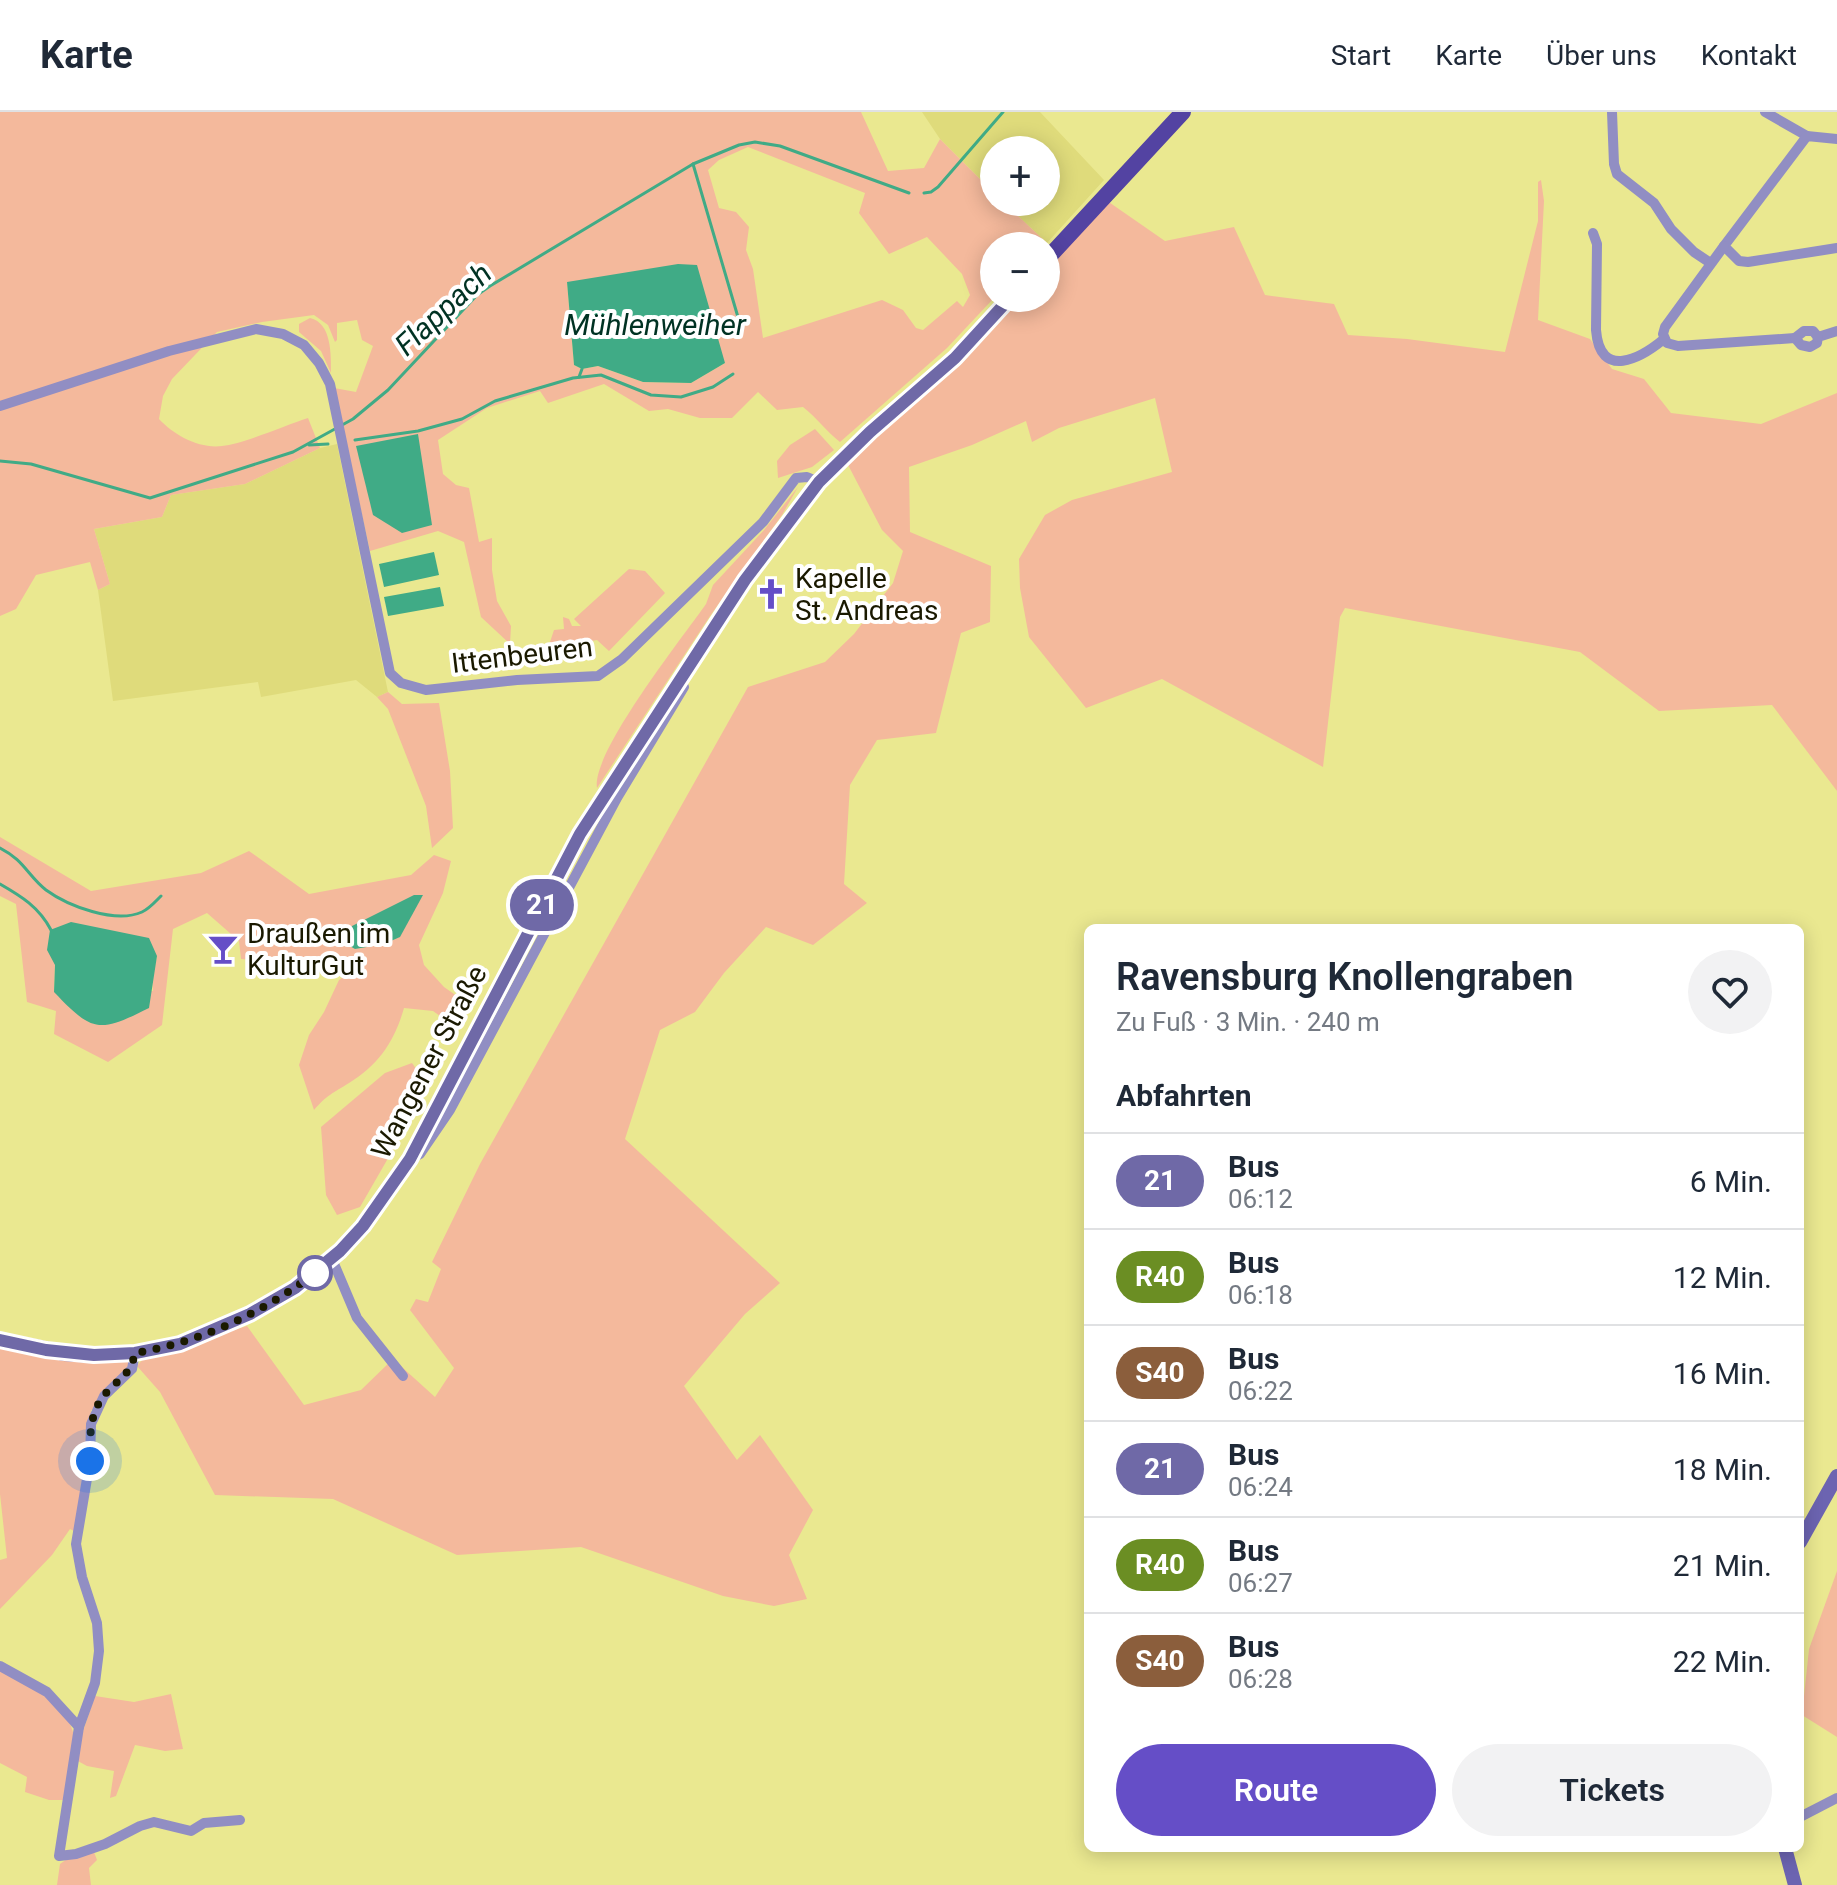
<!DOCTYPE html>
<html lang="de">
<head>
<meta charset="utf-8">
<style>
	body { margin:0; font-family:Roboto,sans-serif; background:#f2f2f3; color:#1f2937; height:100vh; display:flex; flex-direction:column; font-size:30px; white-space:nowrap }
	* { box-sizing:border-box; margin:0 }
	p { font-size:26px; color:#747a83 }
	.icon { flex:none; width:44px; height:44px; fill:none; stroke:currentColor; stroke-width:2; stroke-linecap:round; stroke-linejoin:round }
	.map { position:relative; flex:1; overflow:hidden }
	.panel { position:absolute; left:1084px; top:812px; width:720px; height:928px; display:flex; flex-direction:column; background:#fff; border-radius:12px; box-shadow:0 4px 20px #0003 }
	.panel>* { flex:none }
	.badge { padding:0 16px; border-radius:26px; font-size:28px; line-height:52px }
	.buttons { position:absolute; left:980px; top:24px; display:grid; gap:16px }
	.buttons a { display:grid; place-items:center; width:80px; height:80px; border-radius:50%; background:#fff; box-shadow:0 4px 20px #0003; font-size:40px }
	.you { position:absolute; width:40px; height:40px; margin:-20px; border:6px solid #fff; border-radius:50%; background:#1a73e8; box-shadow:0 0 0 12px #1a73e833 }
	.map>.badge { position:absolute; translate:-50% -50%; box-shadow:0 0 0 4px #fff }
	h2 { padding:0 32px; font-size:30px; line-height:72px }
	.round { display:grid; place-items:center; flex:none; width:84px; height:84px; border-radius:42px; background:#f2f2f3 }
	.head { display:flex; align-items:center; justify-content:space-between; height:136px; padding:0 32px }
	h1 { font-size:38px; font-weight:600; line-height:60px }
	.button { display:flex; gap:16px; margin-top:auto; padding:16px 32px }
	.button a { flex:1; height:92px; border-radius:48px; background:#654ec7; color:#fff; font-size:32px; font-weight:600; line-height:92px; text-align:center }
	.button a+a { background:#f2f2f3; color:#1f2937 }
	ul { padding:0; list-style:none }
	li { display:flex; align-items:center; gap:24px; height:96px; padding:0 32px; border-top:2px solid #e0e1e3 }
	li div { flex:1 }
	li b { display:block; font-size:30px }
	li em { font-style:normal }
	li .badge { min-width:88px; font-weight:700; text-align:center }
	header { display:flex; align-items:center; gap:48px; box-sizing:border-box; height:112px; padding:0 40px; background:#fff; border-bottom:2px solid #e0e1e3 }
	header strong { font-size:38px }
	nav { display:flex; gap:44px; margin-inline-start:auto; font-size:28px }
	.map>svg:first-child { display:block }
	.built { fill:#dfdb7b }
	.green { fill:#f4b99c; fill-rule:evenodd }
	.water { fill:#40ab86 }
	.lines { fill:none; stroke-linecap:round; stroke-linejoin:round }
	.stream { stroke:#40ab86; stroke-width:3 }
	.street { stroke:#918ec3; stroke-width:10 }
	.secondary { stroke:#6c64b1; stroke-width:14 }
	.primary { stroke:#5343a2; stroke-width:16 }
	.line-casing { stroke:#fff; stroke-width:18 }
	.line { stroke:#6f69a7; stroke-width:12 }
	.walk { stroke:#1a1900; stroke-width:8; stroke-dasharray:0 14.4 }
	.stop-dot { fill:#fff; stroke:#6f69a7; stroke-width:4 }
	.labels { text-anchor:middle; dominant-baseline:central; stroke-width:8; stroke-linejoin:round; paint-order:stroke }
	.poi-label { font-size:28px; fill:#1a1900; stroke:#fff; text-anchor:start }
	.street-label { font-size:28px; fill:#1a1900; stroke:#fff }
	.water-label { font-size:30px; font-style:italic; fill:#003223; stroke:#fff }
</style>
</head>
<body>
<header>
<strong>Karte</strong>
<nav><a>Start</a><a>Karte</a><a>Über uns</a><a>Kontakt</a></nav>
</header>
<div class="map">
<svg width="1837" height="1773" viewBox="0 0 1837 1773">
	<rect width="100%" height="100%" fill="#eae890"/>
	<g class="built">
		<path d="M922 0H1040L1104 68 1047 131 1003 90H1046V38H994V81L940 27Z"/>
		<path d="M337 332 388 580 377 585 356 568 261 585 258 570 113 589 98 478 110 472 94 417 162 405 171 383 245 372 320 336Z"/>
	</g>
	<g class="green">
		<path d="M0 0H861L888 59 924 56 940 27 994 81V90H1003L1047 131 1044 134H994V186L947 236 840 330C826 319 817 306 803 295L777 298 758 280 732 306H700L668 297 649 299 604 272 548 291 540 279 487 296 438 328 443 362 456 373 469 376 479 430 492 426V458L497 489 511 514 510 532 481 505 464 430 438 419 370 439 334 276 356 280 373 234 362 228 357 208 337 211V228L335 230 328 213 314 203 262 210 217 220 172 267 163 284 159 307C174 323 199 337 222 334 243 332 286 313 308 306L320 336 245 372 171 383 162 405 94 417 110 472 98 478 90 450 36 463 16 497 0 504ZM748 35 865 81 859 101 889 142 927 125 962 162 970 183 963 195 957 189 923 218 916 216 903 198 882 188 763 226 753 157 746 138 749 115 736 100 719 96 708 58 719 48ZM567 170 725 251 691 271 643 270 598 254 582 257 574 253Z"/>
		<path d="M1541 68 1544 89 1538 208 1590 227 1612 257 1644 267 1671 301 1761 312 1837 281V679L1772 593 1659 599 1580 540 1345 496 1340 505 1323 655 1162 567 1086 596 1029 525 1020 476 1019 447 1045 403 1072 388 1172 360 1155 286 1059 316 1032 330 1026 309 972 333 909 355 910 420 991 454 990 510 961 521 936 621 877 628 850 673 844 772 867 791 813 833 766 815 724 861 695 900 660 918 625 1027 780 1171 745 1202 684 1274 737 1348 760 1323 813 1398 789 1443 807 1487 774 1494 723 1484 581 1435 457 1443 333 1387 215 1383 160 1280 137 1254 144 1246 247 1214 304 1293 361 1278 393 1247 435 1285 454 1256 410 1198 416 1187 428 1190 441 1157 432 1150 480 1052 748 575 825 550 854 522 893 471 903 439 882 418 847 351 1010 186H1046V148L1103 86 1165 129 1234 115 1265 183 1334 192 1348 223 1407 227 1505 240 1538 109V70Z"/>
		<path d="M310 206C332 211 331 243 331 261L321 239 299 220V212Z"/>
		<path d="M815 317 834 338 812 355 778 366 777 349 790 333Z"/>
		<path d="M798 375 782 403 710 504 597 676C591 641 683 525 706 492L713 473 764 418Z"/>
		<path d="M629 457 645 459 665 481 609 539 597 528 559 535 549 533 554 518 564 517 563 505 569 507 572 514H581L574 507Z"/>
		<path d="M388 580 402 592 439 591 450 659 453 716 432 736 426 694 388 597 377 585Z"/>
		<path d="M0 725 91 779 201 761 249 739 309 782 411 763 434 743 451 749 443 781 419 833 424 853 444 875 464 889 454 914 433 899 404 896C395 928 379 953 349 971 333 981 327 983 314 998L299 953 309 923 324 900 339 868 358 854 318 847 304 860 282 851 241 847 239 829 207 801 173 817 162 913 108 950 54 922 56 899 27 890 16 792 0 784ZM157 845 152 866 153 879 54 880 55 853Z"/>
		<path d="M412 951 429 975 360 1095 337 1103 326 1083 321 1015 385 961Z"/>
		<path d="M0 1228 127 1247 129 1253 96 1297 91 1298 87 1352 76 1420 70 1417 52 1443 0 1497V1448L7 1446 0 1382Z"/>
		<path d="M1837 1459V1625L1802 1603 1809 1537Z"/>
		<path d="M0 1557C26 1571 70 1592 74 1625L65 1688H49L25 1680 27 1665 0 1651Z"/>
		<path d="M171 1582 183 1637 165 1639 135 1633 116 1684 110 1686 114 1659 87 1654 76 1648 82 1622 95 1584 134 1590Z"/>
		<path d="M94 1740 97 1748 89 1756 91 1773H57L60 1752 67 1747Z"/>
	</g>
	<g class="water">
		<path d="M678 152 697 153 725 251 691 271 643 270 598 254 582 257 574 253 567 170Z"/>
		<path d="M418 322 432 413 402 421 373 403 356 334Z"/>
		<path d="M434 440 439 463 384 475 379 452Z"/>
		<path d="M440 475 444 494 388 504 384 485Z"/>
		<path d="M414 783H423L400 825 384 832 355 837 348 833 344 826 352 814Z"/>
		<path d="M71 810 149 826 157 844 149 896C99 921 93 921 54 880L55 853 47 838 50 818Z"/>
	</g>
	<g class="lines">
		<g class="stream">
			<path d="M693 52 740 212"/>
			<path d="M924 81 931 80 938 75 1003 0"/>
			<path d="M579 265 582 257"/>
			<path d="M355 328 418 319 462 307 495 289 573 266 601 263 651 283 681 285 713 275 733 262"/>
			<path d="M309 333 328 332"/>
			<path d="M0 349 31 352 150 386 293 340 353 307 388 278 477 183 490 174 693 52 739 33 755 30 780 34 909 81"/>
			<path d="M0 736C24 748 28 764 46 778 68 794 115 812 142 800 149 797 155 790 161 784"/>
			<path d="M0 772C21 784 39 795 51 818"/>
		</g>
		<g class="street">
			<path d="M1612 0 1614 52 1617 62 1654 91 1671 117 1694 140 1709 150"/>
			<path d="M1765 0 1807 24"/>
			<path d="M1837 27 1807 24 1724 134 1739 149 1748 150 1837 136"/>
			<path d="M1593 121 1597 132 1596 218C1600 269 1641 246 1664 227"/>
			<path d="M1724 134 1665 215 1663 222 1667 231 1678 234 1795 226 1801 233 1810 235 1817 231 1818 225 1837 219"/>
			<path d="M1795 226 1804 219H1813L1818 225"/>
			<path d="M0 294 169 239 256 217 283 222 304 233 319 251 330 272 390 561 401 571 426 578 517 568 598 564 622 547 763 410 796 366 807 365 819 370"/>
			<path d="M414 1045 420 1042 450 998 617 686 684 575"/>
			<path d="M332 1147 357 1206 403 1264"/>
			<path d="M135 1241 132 1257 104 1284 91 1312 90 1349 76 1432 82 1465 97 1511 99 1539 95 1571 79 1615 59 1744 76 1742 105 1732 140 1714 154 1710 191 1719 204 1711 240 1708"/>
			<path d="M0 1554 47 1580 79 1615"/>
			<path d="M1800 1705 1837 1686"/>
		</g>
		<g class="secondary">
			<path d="M1800 1430 1837 1364"/>
			<path d="M1785 1736 1795 1773"/>
		</g>
		<g class="primary">
			<path d="M1046 148 1183 0"/>
			<path d="M0 1228 64 1241 94 1243 135 1241 180 1232 250 1202 295 1176 340 1139 363 1114 410 1047 580 722 745 468 819 370 870 320 955 246 1010 186"/>
		</g>
	</g>
	<g class="lines">
		<defs>
			<path id="line" d="M0 1228 46 1238 94 1243 135 1241 180 1232 250 1202 295 1176 340 1139 363 1114 410 1047 580 722 745 468 819 370 870 320 955 246 1010 186"/>
		</defs>
		<use href="#line" class="line-casing"/>
		<use href="#line" class="line"/>
		<path class="walk" d="M90 1349C90 1326 89 1305 102 1286 116 1267 130 1266 135 1241 201 1230 262 1201 315 1161"/>
	</g>
	<defs>
		<symbol id="church-bare" viewBox="-9 -9 18 18"><path d="M-1.2-6h2.4v3.5h3.3v2.4h-3.3V6h-2.4V-.1h-3.3v-2.4h3.3Z" fill="#654ec7" stroke="#fff" stroke-width="2.5" paint-order="stroke"/></symbol>
		<symbol id="bar-bare" viewBox="-9 -9 18 18"><path d="M-6-5H6L.8 .8V4.5H3.5V6h-7V4.5H-.8V.8Z" fill="#654ec7" stroke="#fff" stroke-width="2.5" paint-order="stroke"/></symbol>
	</defs>
	<g fill-rule="evenodd">
		<use href="#church-bare" x="749" y="460" width="44" height="44"/>
		<use href="#bar-bare" x="201" y="815" width="44" height="44"/>
	</g>
	<circle class="stop-dot" cx="315" cy="1161" r="16"/>
	<g class="labels">
		<g class="poi-label">
			<text x="795" y="466">Kapelle<tspan x="795" dy="32">St. Andreas</tspan></text>
			<text x="247" y="821">Draußen im<tspan x="247" dy="32">KulturGut</tspan></text>
		</g>
		<g class="street-label">
			<text transform="translate(522 543) rotate(-7)">Ittenbeuren</text>
			<text transform="translate(429 950) rotate(-62)">Wangener Straße</text>
		</g>
		<g class="water-label">
			<text transform="translate(443 197) rotate(-43)">Flappach</text>
			<text x="655" y="212">Mühlenweiher</text>
		</g>
	</g>
</svg>
<div class="buttons">
<a>+</a>
<a>−</a>
</div>
<div class="you" style="left:90px;top:1349px"></div>
<b class="badge" style="left:542px;top:793px;background:#6f69a7;color:#fff">21</b>
<section class="panel">
<div class="head"><div><h1>Ravensburg Knollengraben</h1><p>Zu Fuß · 3 Min. · 240 m</p></div><a class="round"><svg class="icon" aria-label="heart" viewBox="0 0 24 24"><path d="M12 20l-8-8c-3-5 5-10 8-4 3-6 11-1 8 4z"/></svg></a></div>
<h2>Abfahrten</h2>
<ul>
<li><span class="badge" style="background:#6f69a7;color:#fff">21</span><div><b>Bus</b><p>06:12</p></div><em>6 Min.</em></li>
<li><span class="badge" style="background:#6b8e23;color:#fff">R40</span><div><b>Bus</b><p>06:18</p></div><em>12 Min.</em></li>
<li><span class="badge" style="background:#8b5e3c;color:#fff">S40</span><div><b>Bus</b><p>06:22</p></div><em>16 Min.</em></li>
<li><span class="badge" style="background:#6f69a7;color:#fff">21</span><div><b>Bus</b><p>06:24</p></div><em>18 Min.</em></li>
<li><span class="badge" style="background:#6b8e23;color:#fff">R40</span><div><b>Bus</b><p>06:27</p></div><em>21 Min.</em></li>
<li><span class="badge" style="background:#8b5e3c;color:#fff">S40</span><div><b>Bus</b><p>06:28</p></div><em>22 Min.</em></li>
</ul>
<div class="button"><a>Route</a><a>Tickets</a></div>
</section>
</div>
</body>
</html>
